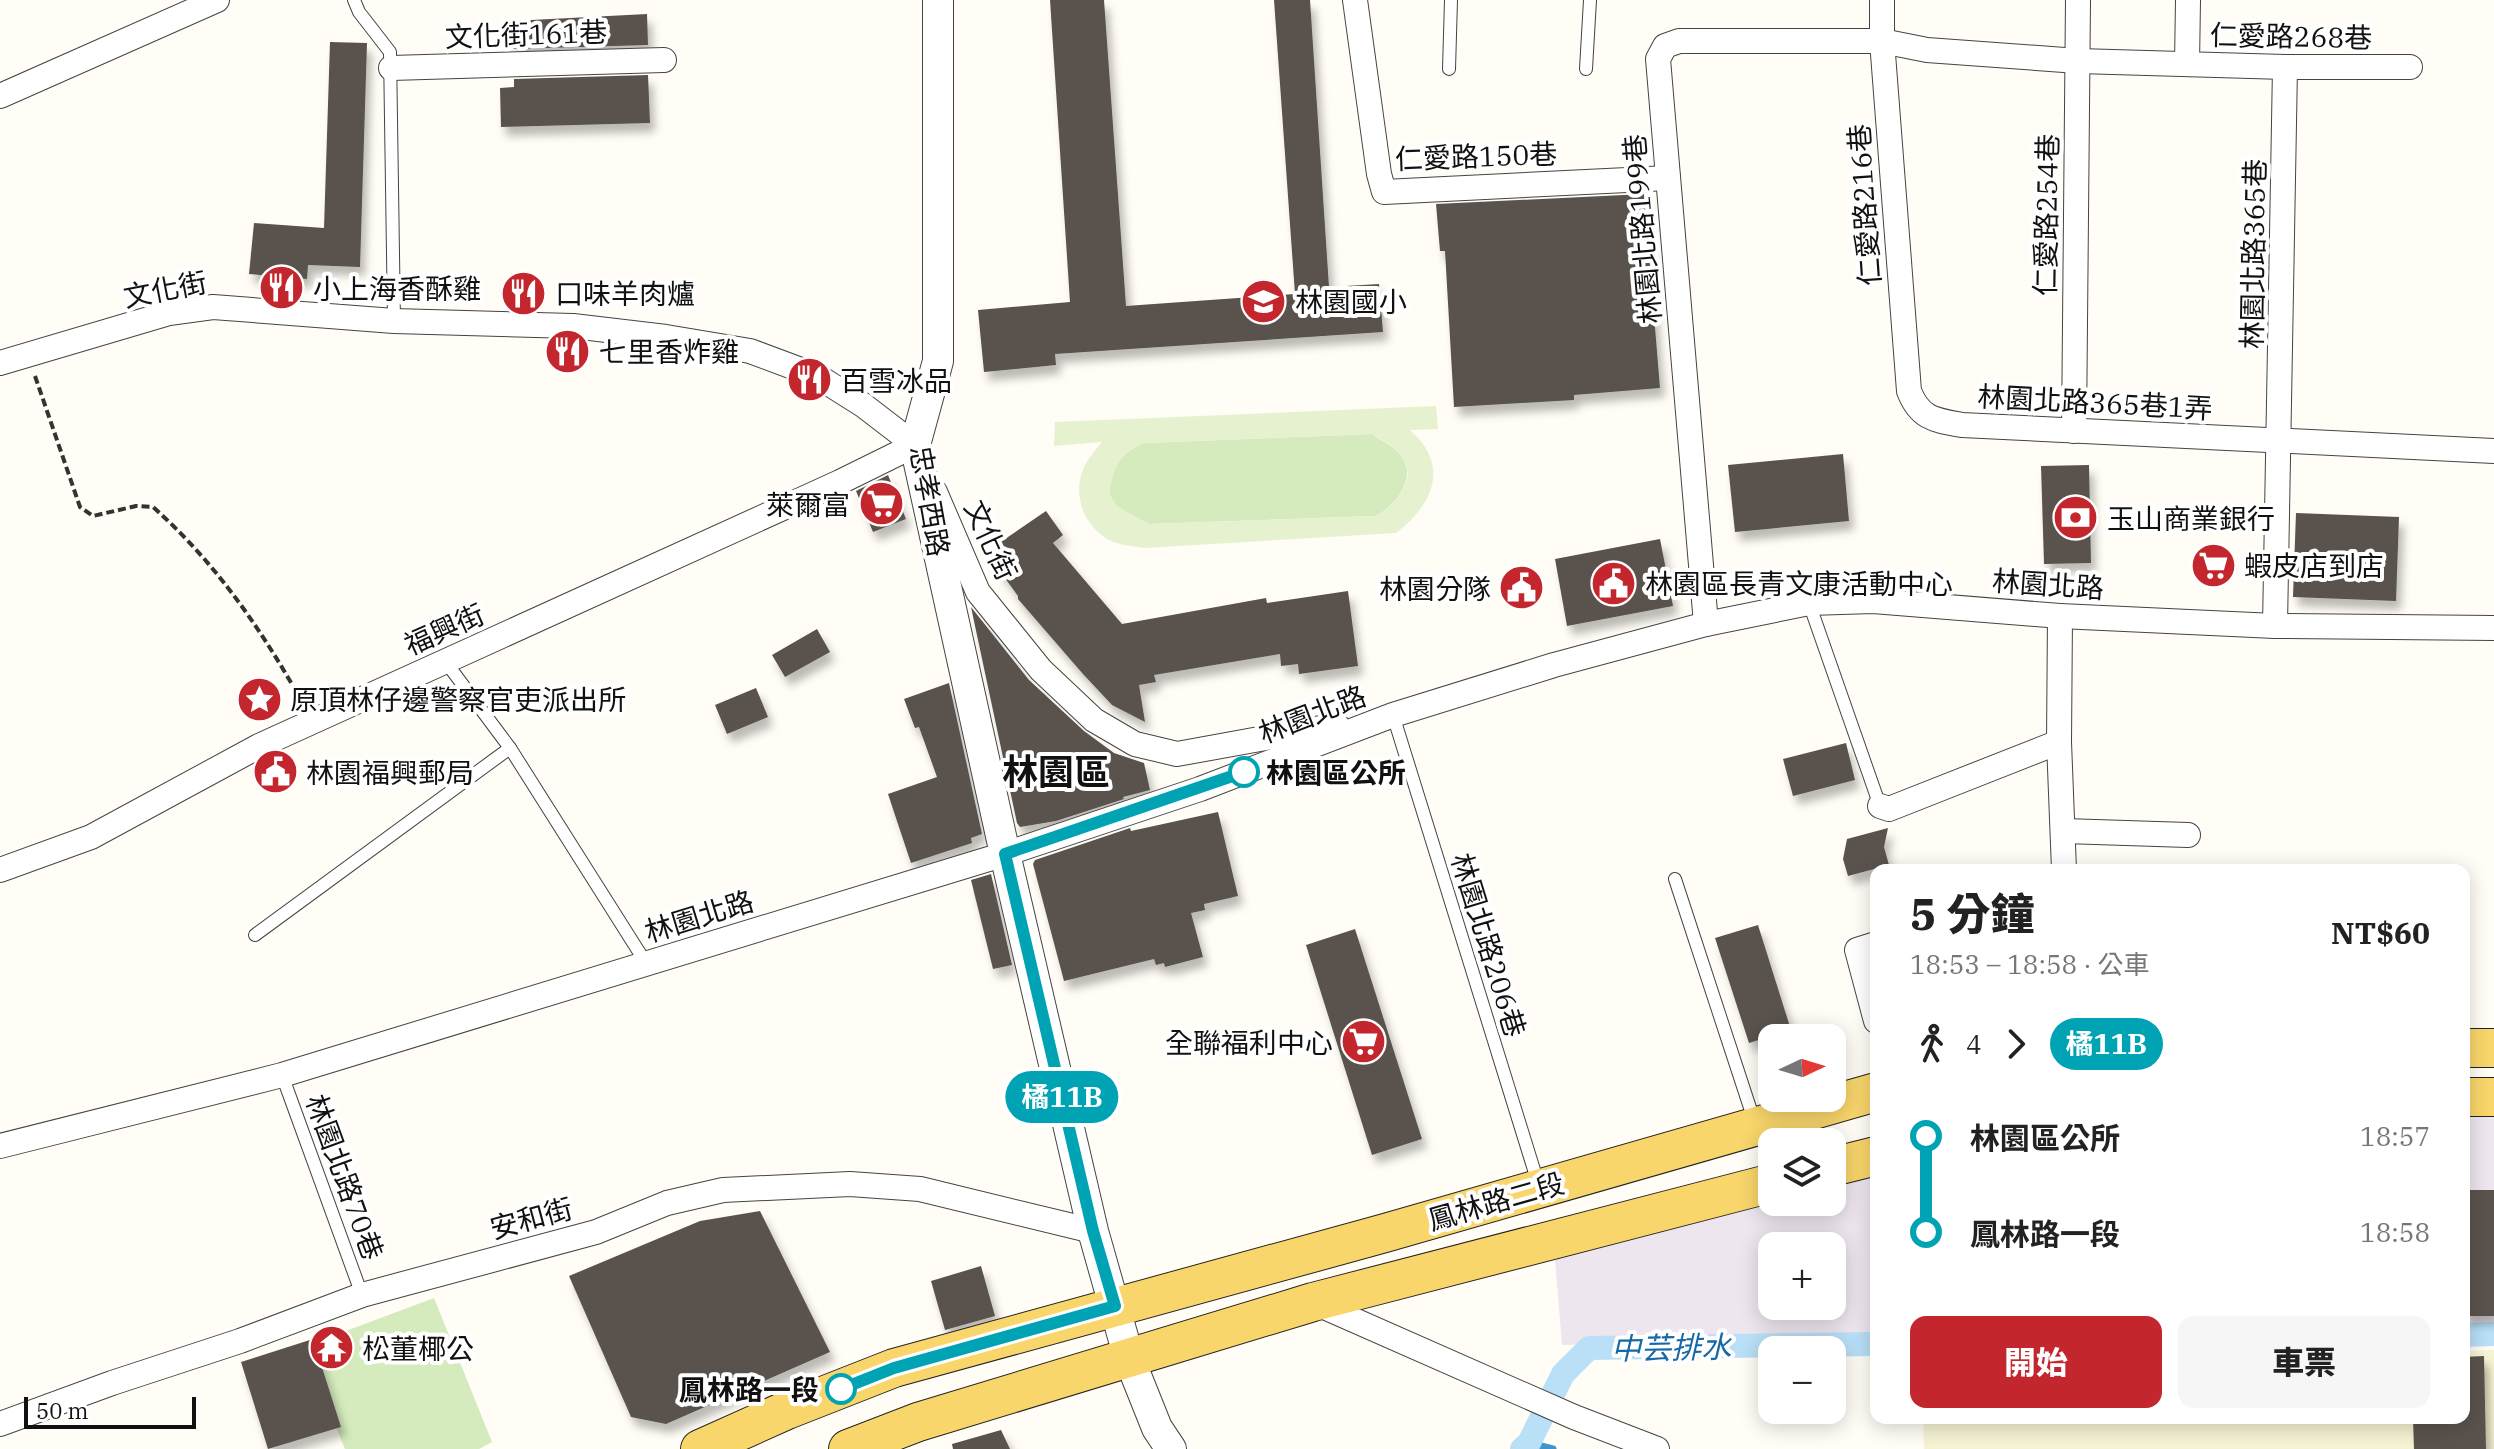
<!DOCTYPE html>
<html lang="zh-TW">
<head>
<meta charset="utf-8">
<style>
	body { margin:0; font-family:"IBM Plex Serif","Noto Sans TC",serif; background:#f6f6f6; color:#222; height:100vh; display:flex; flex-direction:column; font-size:30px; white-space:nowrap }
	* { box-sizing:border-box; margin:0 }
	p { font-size:26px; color:#767676 }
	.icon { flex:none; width:44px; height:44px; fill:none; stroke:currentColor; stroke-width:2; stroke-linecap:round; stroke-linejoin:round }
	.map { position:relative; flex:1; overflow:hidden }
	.drawer { position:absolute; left:1870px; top:864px; width:600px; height:560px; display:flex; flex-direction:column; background:#fff; border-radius:16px; box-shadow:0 4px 20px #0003 }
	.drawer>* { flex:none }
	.badge { padding:0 16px; border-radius:26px; font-size:28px; line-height:52px }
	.needle { width:52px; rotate:86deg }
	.controls { position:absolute; left:1758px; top:1024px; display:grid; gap:16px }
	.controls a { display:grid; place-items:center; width:88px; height:88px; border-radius:16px; background:#fff; box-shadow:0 4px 20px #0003; font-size:40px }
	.scale { position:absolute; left:24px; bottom:20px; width:172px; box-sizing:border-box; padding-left:8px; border:4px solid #111; border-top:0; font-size:22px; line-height:28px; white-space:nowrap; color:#111; -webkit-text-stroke:6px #fff; paint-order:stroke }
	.map>.badge { position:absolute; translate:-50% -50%; box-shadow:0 0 0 4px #fff }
	.legs { display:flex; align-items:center; gap:12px; height:88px; padding:0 40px; font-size:26px }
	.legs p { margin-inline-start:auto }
	.overview { display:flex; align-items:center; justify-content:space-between; height:136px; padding:0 40px }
	h1 { font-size:44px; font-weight:800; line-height:60px }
	.action { display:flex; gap:16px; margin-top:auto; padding:16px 40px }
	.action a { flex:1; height:92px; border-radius:16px; background:#c4262e; color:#fff; font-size:32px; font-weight:800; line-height:92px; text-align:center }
	.action a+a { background:#f6f6f6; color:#222 }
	ul { padding:0 40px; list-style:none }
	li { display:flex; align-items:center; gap:28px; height:96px; font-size:30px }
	li i { display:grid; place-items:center; width:12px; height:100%; margin:0 10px; background:currentColor }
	li i::after { content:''; width:20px; height:20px; margin:-10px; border:6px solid; border-radius:50%; background:#fff }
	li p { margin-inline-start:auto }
	li:first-child i { background:linear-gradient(#0000 50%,currentColor 0) }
	li:last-child i { background:linear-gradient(currentColor 50%,#0000 0) }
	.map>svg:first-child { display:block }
	.industrial { fill:#eee6ef; fill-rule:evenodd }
	.farmland { fill:#f6f3d4 }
	.green { fill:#d5ebbd }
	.pitch { fill:#e6f2cf; fill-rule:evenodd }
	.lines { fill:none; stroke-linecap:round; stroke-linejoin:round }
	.stream { stroke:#3f96cf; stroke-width:7 }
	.canal { stroke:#b9e0f7; stroke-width:24 }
	.building { fill:#5a524d; filter:url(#shadow) }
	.service-casing { stroke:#444; stroke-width:14 }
	.minor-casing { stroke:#444; stroke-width:26 }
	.tertiary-casing { stroke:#444; stroke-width:32 }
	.primary-casing { stroke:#222; stroke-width:40 }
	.path { stroke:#333; stroke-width:4; stroke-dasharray:8 4; stroke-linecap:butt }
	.service { stroke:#fff; stroke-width:12 }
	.minor { stroke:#fff; stroke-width:24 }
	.tertiary { stroke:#fff; stroke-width:30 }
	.primary { stroke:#f9d66b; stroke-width:38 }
	.line-1-casing { stroke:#fff; stroke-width:18 }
	.line-1 { stroke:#00a3b4; stroke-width:12 }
	.stop-1-dot { fill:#fff; stroke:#00a3b4; stroke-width:4 }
	.labels { text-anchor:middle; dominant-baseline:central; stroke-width:8; stroke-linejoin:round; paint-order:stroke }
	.street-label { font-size:28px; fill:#111; stroke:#fff }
	.poi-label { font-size:28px; fill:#111; stroke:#fff; text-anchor:start }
	.stop-label { font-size:28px; font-weight:bold; fill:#111; stroke:#fff; text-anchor:start }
	.water-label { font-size:30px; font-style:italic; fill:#1768a6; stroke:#fff }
	.district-label { font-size:36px; font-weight:bold; fill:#111; stroke:#fff }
</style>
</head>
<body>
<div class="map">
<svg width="2494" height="1449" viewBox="0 0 2494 1449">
	<defs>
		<filter id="shadow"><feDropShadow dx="5" dy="9" stdDeviation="4" flood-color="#0004"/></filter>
	</defs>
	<rect width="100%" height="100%" fill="#fffdf5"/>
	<g class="industrial">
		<path d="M2494 1115V1323L2464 1324V1116Z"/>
		<path d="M1876 1175V1337L1562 1345 1555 1260 1775 1202H1832V1187ZM1772 1246H1832V1306H1772Z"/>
	</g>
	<path class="farmland" d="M2494 1350V1449H1924L1923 1418H2464V1351Z"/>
	<g class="green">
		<path d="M1372 434C1380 440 1392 445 1399 453 1420 475 1396 507 1375 516L1149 524 1117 507 1109 494C1113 468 1119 453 1144 443Z"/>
		<path d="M434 1298 492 1442 479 1449H345L303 1347Z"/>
	</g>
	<path class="pitch" d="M1436 406 1438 429 1410 430C1450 465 1434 504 1396 533L1144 548C1131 546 1118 545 1107 539 1083 524 1072 494 1084 467 1088 458 1096 450 1102 442L1054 446 1055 422ZM1371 434C1380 439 1392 445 1399 453 1421 475 1396 507 1375 516L1149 524 1117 507 1109 494C1113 468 1119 453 1144 443Z"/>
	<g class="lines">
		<path class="stream" d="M1529 1443 1553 1449"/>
		<g class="canal">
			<path d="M2464 1335 2494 1334"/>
			<path d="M1522 1449 1529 1443 1563 1374 1589 1348 1876 1344"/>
		</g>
	</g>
	<g class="building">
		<path d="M1050 0H1104L1126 306 1295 294 1274 0H1310L1329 287 1379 284 1383 332 1055 354 1056 365 984 372 978 310 1070 302Z"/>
		<path d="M647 14 648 45 513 49 512 21Z"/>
		<path d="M330 42 367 43 360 267 308 265 307 279 249 274 254 223 324 228Z"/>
		<path d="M648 75 650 123 501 127 500 88 514 87V79Z"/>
		<path d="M1644 194 1660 388 1574 395V400L1454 407 1445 251H1440L1436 204Z"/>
		<path d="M1843 454 1849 521 1735 532 1728 465Z"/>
		<path d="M2089 465 2091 563 2044 564 2041 466Z"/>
		<path d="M888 475 906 519 873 532 856 491Z"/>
		<path d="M1046 511 1063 535 1053 543 1122 624 1266 598 1267 603 1348 591 1358 666 1299 674 1298 664 1281 666 1280 654 1154 675 1156 682 1139 685 1145 722 1112 705 1083 674 1018 599V596L986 552Z"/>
		<path d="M2296 513 2399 517 2396 601 2293 597Z"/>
		<path d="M1660 539 1673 606 1567 626 1555 559Z"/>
		<path d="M971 607 1029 680 1084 731 1114 753 1144 763 1150 790 1123 797 1124 799 1056 821 1020 827 1017 823Z"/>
		<path d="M817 629 830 652 785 677 772 655Z"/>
		<path d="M949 683 982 834 971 838 972 843 911 863 888 794 937 777 919 727 915 728 904 699Z"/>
		<path d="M756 688 768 717 727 734 715 705Z"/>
		<path d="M1846 743 1855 780 1793 796 1783 759Z"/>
		<path d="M1218 812 1238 896 1204 904 1205 910 1191 913 1203 957 1165 967 1164 963 1156 965 1154 959 1064 981 1033 864 1035 860 1130 828 1131 831Z"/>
		<path d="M1888 828 1884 847 1889 865 1848 876 1843 859 1847 839Z"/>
		<path d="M991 874 1012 965 993 969 971 880Z"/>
		<path d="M1758 925 1791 1030 1749 1043 1715 938Z"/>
		<path d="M1355 929 1422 1139 1372 1155 1306 945Z"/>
		<rect x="2464" y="1190" width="30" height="126"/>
		<path d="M760 1211 830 1352 666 1424 631 1417 569 1276 700 1221Z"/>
		<path d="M981 1266 995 1316 945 1330 931 1281Z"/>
		<path d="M313 1339 341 1427 268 1449 241 1362Z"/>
		<path d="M2484 1356 2486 1449H2414L2413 1418H2464V1357Z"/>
		<path d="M1001 1430 1010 1449H953L952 1444Z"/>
	</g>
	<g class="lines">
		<defs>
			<g id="service">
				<path d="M354 0 359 12 390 52 394 321"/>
				<path d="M1449 69 1451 0"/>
				<path d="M1586 69 1590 0"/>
				<path d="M1809 603 1880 806"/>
				<path d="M445 661 510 748"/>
				<path d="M1393 715 1539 1186"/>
				<path d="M1675 879 1755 1123"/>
				<path d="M255 935 510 748 646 963"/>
				<path d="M282 1075 362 1295"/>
			</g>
			<g id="minor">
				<path d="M1355 0 1379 174 1384 192 1668 178"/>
				<path d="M1882 0V41L1909 391C1920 419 1935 420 1962 425L2494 451"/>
				<path d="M2187 64 2188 0"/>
				<path d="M391 68 664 60"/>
				<path d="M0 96 217 0"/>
				<path d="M0 363 169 313 213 307 394 321 573 326 666 337 750 351 817 376 863 405 915 445 920 458"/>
				<path d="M2074 431 2078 0"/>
				<path d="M935 492 978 592 1041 670 1094 720 1135 744 1177 754 1337 725"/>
				<path d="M2060 616 2059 742 2064 870"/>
				<path d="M1706 624 1658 59 1665 46 1679 41H1882L1927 50 2078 61 2285 67H2410"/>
				<path d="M2275 626 2285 67"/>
				<path d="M1880 806 1889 809 2059 742"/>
				<path d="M2064 831 2188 835"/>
				<path d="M0 870 91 837 259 746 840 482 915 445"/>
				<path d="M1876 944 1857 950 1876 1021"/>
				<path d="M0 1146 282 1075 1005 854 1200 789 1393 715 1554 665 1706 624 1809 603 1873 601 2060 616 2275 626 2494 628"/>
				<path d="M1313 1302 1574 1417 1657 1449"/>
				<path d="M0 1424 112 1383 240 1341 362 1295 596 1232 667 1203 723 1190 850 1184 920 1189 1093 1231"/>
			</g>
			<path id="tertiary" d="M938 0V361L915 445 1005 854 1093 1231 1129 1358 1157 1428 1171 1449"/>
			<g id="primary">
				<path d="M2464 1048H2494"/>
				<path d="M2464 1097H2494"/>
				<path d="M1832 1167 1876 1156"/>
				<path d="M700 1449 787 1410 894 1368 1385 1233 1876 1092"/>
				<path d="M848 1449 918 1422 1313 1302 1772 1183"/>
			</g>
		</defs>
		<use href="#service" class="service-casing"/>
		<use href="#minor" class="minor-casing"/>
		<use href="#tertiary" class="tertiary-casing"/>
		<use href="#primary" class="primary-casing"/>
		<path class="path" d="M35 376 80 507 93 516 136 506 153 507C215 562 262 630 302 702"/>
		<use href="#service" class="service"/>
		<use href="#minor" class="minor"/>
		<use href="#tertiary" class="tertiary"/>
		<use href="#primary" class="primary"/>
	</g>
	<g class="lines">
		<defs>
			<path id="line-1" d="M841 1389 894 1368 1115 1306 1093 1231 1005 854 1244 772"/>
		</defs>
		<use href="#line-1" class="line-1-casing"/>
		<use href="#line-1" class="line-1"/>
	</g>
	<defs>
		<symbol id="restaurant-disc" viewBox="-11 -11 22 22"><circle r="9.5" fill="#c4262e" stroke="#fff"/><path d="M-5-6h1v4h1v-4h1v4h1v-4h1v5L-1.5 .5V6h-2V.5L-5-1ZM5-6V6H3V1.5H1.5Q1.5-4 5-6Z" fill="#fff"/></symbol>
		<symbol id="school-disc" viewBox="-11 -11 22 22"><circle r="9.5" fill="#c4262e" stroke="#fff"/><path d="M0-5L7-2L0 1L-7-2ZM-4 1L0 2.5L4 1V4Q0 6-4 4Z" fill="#fff"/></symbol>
		<symbol id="supermarket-disc" viewBox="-11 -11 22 22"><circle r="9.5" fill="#c4262e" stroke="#fff"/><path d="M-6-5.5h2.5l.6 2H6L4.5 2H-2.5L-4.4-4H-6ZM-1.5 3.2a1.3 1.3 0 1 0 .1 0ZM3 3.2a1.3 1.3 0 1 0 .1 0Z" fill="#fff"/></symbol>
		<symbol id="bank-disc" viewBox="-11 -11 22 22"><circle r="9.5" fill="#c4262e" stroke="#fff"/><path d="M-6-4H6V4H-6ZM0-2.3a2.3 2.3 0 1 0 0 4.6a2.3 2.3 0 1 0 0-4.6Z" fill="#fff"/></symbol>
		<symbol id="civic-disc" viewBox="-11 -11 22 22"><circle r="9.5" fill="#c4262e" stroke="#fff"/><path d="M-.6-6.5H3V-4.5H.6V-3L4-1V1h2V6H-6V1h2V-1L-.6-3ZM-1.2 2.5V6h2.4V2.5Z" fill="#fff"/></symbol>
		<symbol id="sight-disc" viewBox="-11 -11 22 22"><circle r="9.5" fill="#c4262e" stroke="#fff"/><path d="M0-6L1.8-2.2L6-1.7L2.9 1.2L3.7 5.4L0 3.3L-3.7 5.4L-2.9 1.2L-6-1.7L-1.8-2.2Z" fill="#fff"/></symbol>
		<symbol id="temple-disc" viewBox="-11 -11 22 22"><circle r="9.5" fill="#c4262e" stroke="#fff"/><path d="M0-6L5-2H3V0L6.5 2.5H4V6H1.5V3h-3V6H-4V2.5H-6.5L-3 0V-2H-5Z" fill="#fff"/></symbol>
	</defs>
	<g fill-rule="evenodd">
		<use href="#restaurant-disc" x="256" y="262" width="51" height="51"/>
		<use href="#restaurant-disc" x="498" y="268" width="51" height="51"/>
		<use href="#school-disc" x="1238" y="276" width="51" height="51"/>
		<use href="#restaurant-disc" x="542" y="326" width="51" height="51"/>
		<use href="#restaurant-disc" x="784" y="354" width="51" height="51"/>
		<use href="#supermarket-disc" x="856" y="478" width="51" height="51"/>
		<use href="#bank-disc" x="2050" y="492" width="51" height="51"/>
		<use href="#supermarket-disc" x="2188" y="540" width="51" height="51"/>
		<use href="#civic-disc" x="1588" y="558" width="51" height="51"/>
		<use href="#civic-disc" x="1496" y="562" width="51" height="51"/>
		<use href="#sight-disc" x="234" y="674" width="51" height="51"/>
		<use href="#civic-disc" x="250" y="746" width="51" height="51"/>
		<use href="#supermarket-disc" x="1338" y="1016" width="51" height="51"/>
		<use href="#temple-disc" x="306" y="1322" width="51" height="51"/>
	</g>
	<g class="stop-1-dot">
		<circle cx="1244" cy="772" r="14"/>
		<circle cx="841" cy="1389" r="14"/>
	</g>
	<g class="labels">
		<g class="street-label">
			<text transform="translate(526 34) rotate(-2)">文化街161巷</text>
			<text transform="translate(2291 36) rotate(1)">仁愛路268巷</text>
			<text transform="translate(1476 156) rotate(-2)">仁愛路150巷</text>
			<text transform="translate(1864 205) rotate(-94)">仁愛路216巷</text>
			<text transform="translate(2046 215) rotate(-89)">仁愛路254巷</text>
			<text transform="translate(1642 229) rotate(-95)">林園北路199巷</text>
			<text transform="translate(2253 254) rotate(-89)">林園北路365巷</text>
			<text transform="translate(165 289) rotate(-11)">文化街</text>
			<text transform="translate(2095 402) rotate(3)">林園北路365巷1弄</text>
			<text transform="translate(930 501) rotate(80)">忠孝西路</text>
			<text transform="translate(991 540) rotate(65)">文化街</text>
			<text transform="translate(2048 584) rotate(4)">林園北路</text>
			<text transform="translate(444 629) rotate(-24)">福興街</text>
			<text transform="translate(1312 714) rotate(-21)">林園北路</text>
			<text transform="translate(699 916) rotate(-17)">林園北路</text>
			<text transform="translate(1489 945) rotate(73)">林園北路206巷</text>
			<text transform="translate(345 1177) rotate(70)">林園北路70巷</text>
			<text transform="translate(1496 1201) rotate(-16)">鳳林路二段</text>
			<text transform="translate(531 1218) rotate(-15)">安和街</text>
		</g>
		<g class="poi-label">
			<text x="313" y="288">小上海香酥雞</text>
			<text x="555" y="293">口味羊肉爐</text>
			<text x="1295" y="301">林園國小</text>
			<text x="599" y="351">七里香炸雞</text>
			<text x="840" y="380">百雪冰品</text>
			<text x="850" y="504" text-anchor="end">萊爾富</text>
			<text x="2107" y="518">玉山商業銀行</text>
			<text x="2244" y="565">蝦皮店到店</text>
			<text x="1645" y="583">林園區長青文康活動中心</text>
			<text x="1491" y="588" text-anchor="end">林園分隊</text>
			<text x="290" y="699">原頂林仔邊警察官吏派出所</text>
			<text x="306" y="772">林園福興郵局</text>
			<text x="1333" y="1042" text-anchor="end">全聯福利中心</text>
			<text x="362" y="1348">松董椰公</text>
		</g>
		<g class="stop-label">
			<text x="1266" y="772">林園區公所</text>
			<text x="819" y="1389" text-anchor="end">鳳林路一段</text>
		</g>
		<g class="water-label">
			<text transform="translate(1671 1347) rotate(-1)">中芸排水</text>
		</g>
		<g class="district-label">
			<text x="1056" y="771">林園區</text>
		</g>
	</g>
</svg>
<div class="controls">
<a><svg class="needle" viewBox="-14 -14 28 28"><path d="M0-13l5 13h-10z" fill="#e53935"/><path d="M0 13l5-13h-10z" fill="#767676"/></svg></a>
<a><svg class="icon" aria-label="layers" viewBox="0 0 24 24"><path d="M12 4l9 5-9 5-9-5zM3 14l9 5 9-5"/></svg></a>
<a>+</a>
<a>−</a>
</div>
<div class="scale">50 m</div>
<b class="badge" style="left:1062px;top:1097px;background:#00a3b4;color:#fff">橘11B</b>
<section class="drawer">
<div class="overview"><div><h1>5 分鐘</h1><p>18:53 – 18:58 · 公車</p></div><b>NT$60</b></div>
<div class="legs"><svg class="icon" aria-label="walk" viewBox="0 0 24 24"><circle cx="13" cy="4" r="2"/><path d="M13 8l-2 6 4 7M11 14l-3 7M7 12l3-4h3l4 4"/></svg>4<svg class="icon" aria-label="forward" viewBox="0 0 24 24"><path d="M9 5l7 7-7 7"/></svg><b class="badge" style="background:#00a3b4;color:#fff">橘11B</b></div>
<ul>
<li><i style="color:#00a3b4"></i><b>林園區公所</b><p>18:57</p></li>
<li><i style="color:#00a3b4"></i><b>鳳林路一段</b><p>18:58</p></li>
</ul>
<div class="action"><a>開始</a><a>車票</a></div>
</section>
</div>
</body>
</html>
